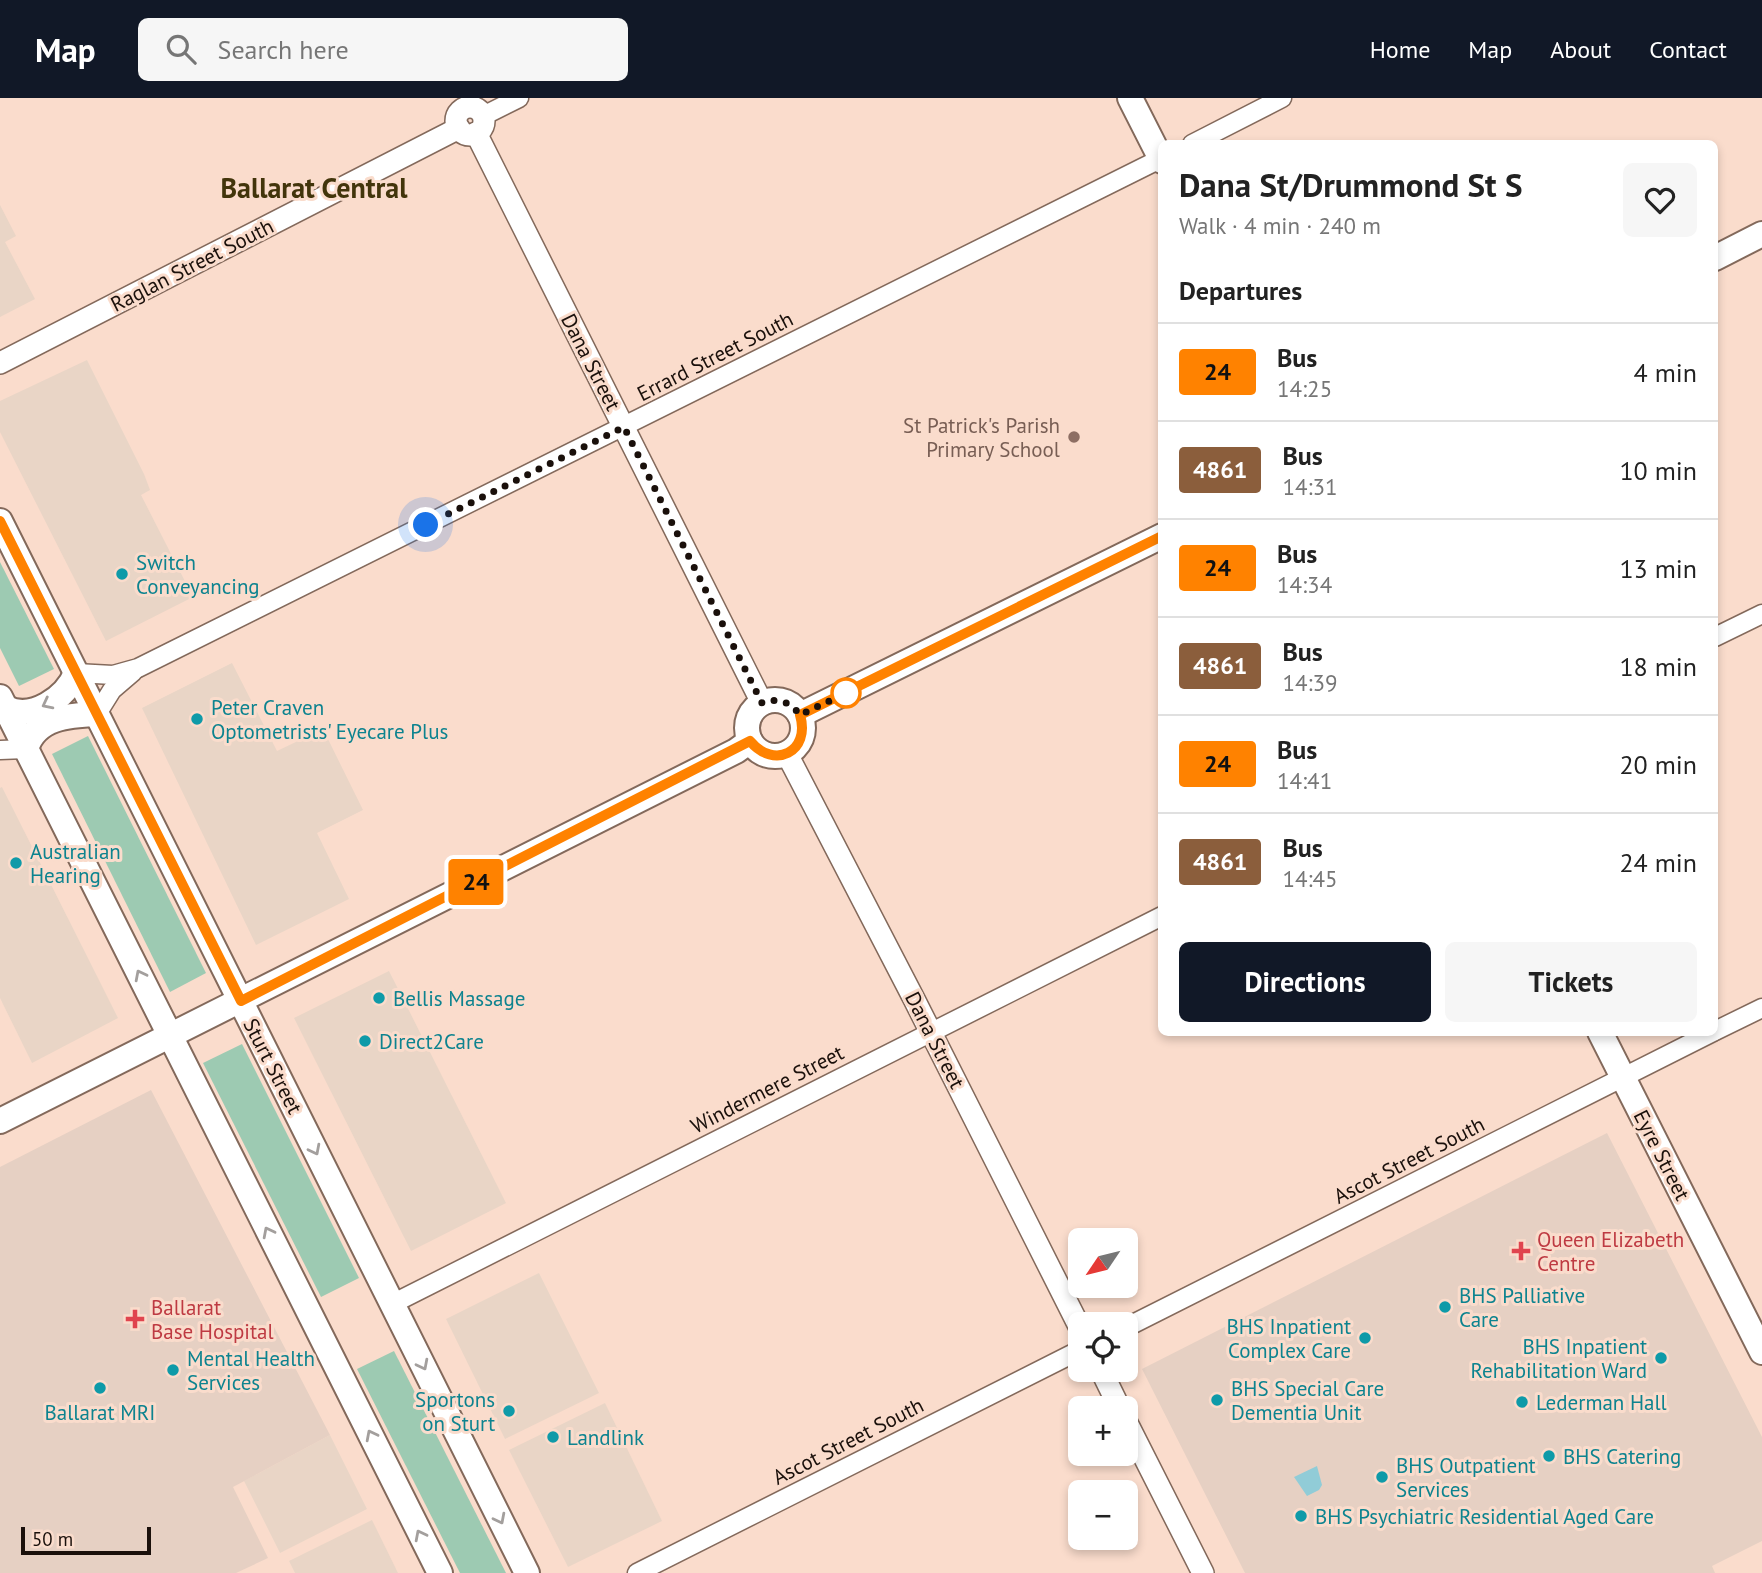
<!DOCTYPE html>
<html lang="en">
<head>
<meta charset="utf-8">
<style>
	body { margin:0; font-family:"PT Sans",sans-serif; background:#f6f6f6; color:#222; height:100vh; display:flex; flex-direction:column; font-size:26px; white-space:nowrap }
	* { box-sizing:border-box; margin:0 }
	p { font-size:23px; color:#767676 }
	.icon { flex:none; width:38px; height:38px; fill:none; stroke:currentColor; stroke-width:2; stroke-linecap:round; stroke-linejoin:round }
	.map { position:relative; flex:1; overflow:hidden }
	.details { position:absolute; left:1158px; top:42px; width:560px; height:896px; display:flex; flex-direction:column; background:#fff; border-radius:10px; box-shadow:0 4px 10px #0003 }
	.details>* { flex:none }
	.badge { padding:0 14px; border-radius:5px; font-size:24px; line-height:46px }
	.needle { width:46px; rotate:235deg }
	.fabs { position:absolute; left:1068px; top:1130px; display:grid; gap:14px }
	.fabs a { display:grid; place-items:center; width:70px; height:70px; border-radius:10px; background:#fff; box-shadow:0 4px 10px #0003; font-size:35px }
	.scale { position:absolute; left:21px; bottom:18px; width:130px; box-sizing:border-box; padding-left:7px; border:4px solid #1a100b; border-top:0; font-size:19px; line-height:24px; white-space:nowrap; color:#1a100b; -webkit-text-stroke:5px #fadccc; paint-order:stroke }
	.you { position:absolute; width:35px; height:35px; margin:-18px; border:5px solid #fff; border-radius:50%; background:#1a73e8; box-shadow:0 0 0 10px #1a73e833 }
	.map>.badge { position:absolute; translate:-50% -50%; box-shadow:0 0 0 4px #fff }
	h2 { padding:0 21px; font-size:26px; line-height:63px }
	.round { display:grid; place-items:center; flex:none; width:74px; height:74px; border-radius:10px; background:#f6f6f6 }
	.summary { display:flex; align-items:center; justify-content:space-between; height:119px; padding:0 21px }
	h1 { font-size:33px; font-weight:700; line-height:52px }
	.action { display:flex; gap:14px; margin-top:auto; padding:14px 21px }
	.action a { flex:1; height:80px; border-radius:10px; background:#111827; color:#fff; font-size:28px; font-weight:700; line-height:80px; text-align:center }
	.action a+a { background:#f6f6f6; color:#222 }
	ul { padding:0; list-style:none }
	li { display:flex; align-items:center; gap:21px; height:98px; padding:0 21px; border-top:2px solid #e0e0e0 }
	li div { flex:1 }
	li b { display:block; font-size:26px }
	li em { font-style:normal }
	li .badge { min-width:77px; font-weight:700; text-align:center }
	header { display:flex; align-items:center; gap:42px; box-sizing:border-box; height:98px; padding:0 35px; background:#111827; color:#fff }
	header strong { font-size:33px }
	nav { display:flex; gap:38px; margin-inline-start:auto; font-size:24px }
	.search { width:490px; height:63px; background:#f6f6f6; display:flex; align-items:center; gap:18px; box-sizing:border-box; padding:0 24px; border-radius:10px; color:#767676; font-size:26px }
	.map>svg:first-child { display:block }
	.commercial { fill:#e9d5c6 }
	.medical { fill:#e6d0c3 }
	.green { fill:#9dcab2 }
	.water { fill:#91ccd7 }
	.lines { fill:none; stroke-linecap:round; stroke-linejoin:round }
	.minor-casing { stroke:#83695b; stroke-width:21 }
	.tertiary-casing { stroke:#83695b; stroke-width:24 }
	.secondary-casing { stroke:#83695b; stroke-width:28 }
	.minor { stroke:#fff; stroke-width:18 }
	.tertiary { stroke:#fff; stroke-width:21 }
	.secondary { stroke:#fff; stroke-width:24 }
	.oneway { stroke:#a39f9d }
	.line-casing { stroke:#fff; stroke-width:16 }
	.line { stroke:#ff8200; stroke-width:10 }
	.walk { stroke:#1a100b; stroke-width:7; stroke-dasharray:0 12.6 }
	.education-dot { fill:#8d6e63; stroke:#fadccc; stroke-width:2.5 }
	.culture-dot { fill:#0f9aa8; stroke:#fadccc; stroke-width:2.5 }
	.stop-dot { fill:#fff; stroke:#ff8200; stroke-width:3.5 }
	.health-dot { fill:#e0444e; stroke:#fadccc; stroke-width:2.5 }
	.labels { text-anchor:middle; dominant-baseline:central; stroke-width:6; stroke-linejoin:round; paint-order:stroke }
	.street-label { font-size:21px; fill:#1a100b; stroke:#fadccc }
	.education-label { font-size:21px; fill:#785e54; stroke:#fadccc; text-anchor:end }
	.culture-label { font-size:21px; fill:#0d838f; stroke:#fadccc; text-anchor:start }
	.health-label { font-size:21px; fill:#be3a42; stroke:#fadccc; text-anchor:start }
	.district-label { font-size:28px; font-weight:bold; fill:#42350b; stroke:#fadccc }
</style>
</head>
<body>
<header>
<strong>Map</strong>
<div class="search"><svg class="icon" aria-label="search" viewBox="0 0 24 24"><circle cx="10" cy="10" r="6"/><path d="M15 15l6 6"/></svg>Search here</div>
<nav><a>Home</a><a>Map</a><a>About</a><a>Contact</a></nav>
</header>
<div class="map">
<svg width="1762" height="1475" viewBox="0 0 1762 1475">
	<rect width="100%" height="100%" fill="#fadccc"/>
	<g class="commercial">
		<path d="M0 107 16 138 5 144 35 201 0 219Z"/>
		<path d="M87 262 144 376 150 392 141 397 193 499 106 543 0 334V303Z"/>
		<path d="M232 565 277 653 323 631 363 712 317 735 349 801 256 847 142 610Z"/>
		<path d="M2 689 118 920 32 965 0 900V690Z"/>
		<path d="M389 873 506 1105 411 1153 294 920Z"/>
		<path d="M539 1175 599 1295 505 1341 446 1221Z"/>
		<path d="M605 1305 662 1423 568 1469 509 1352Z"/>
		<path d="M330 1337 367 1411 280 1455 244 1383Z"/>
		<path d="M372 1422 398 1475H295L289 1463Z"/>
	</g>
	<g class="medical">
		<path d="M151 992 330 1337 233 1389 268 1460 236 1475H0V1069Z"/>
		<path d="M1607 1035 1762 1339V1443L1712 1468 1715 1475H1245L1142 1271Z"/>
	</g>
	<g class="green">
		<path d="M0 464 54 571 19 588 0 550Z"/>
		<path d="M88 638 206 875 170 894 52 656Z"/>
		<path d="M242 946 359 1180 321 1199 203 965Z"/>
		<path d="M394 1253 506 1475H460L357 1271Z"/>
	</g>
	<path class="water" d="M1317 1368 1322 1387 1319 1392 1307 1398 1294 1379Z"/>
	<g class="lines">
		<defs>
			<g id="minor">
				<path d="M483 18 519 0"/>
				<path d="M1192 46 1282 0"/>
				<path d="M1715 539 1762 516"/>
				<path d="M76 575 113 577 138 570 1162 60"/>
				<path d="M97 616 112 592 133 574"/>
				<path d="M0 652 26 651"/>
				<path d="M1715 933 1762 910"/>
				<path d="M392 1206 1162 818"/>
				<path d="M1125 1230 1713 934"/>
				<path d="M637 1475 1080 1252"/>
			</g>
			<g id="tertiary">
				<circle cx="470" cy="23" r="14"/>
				<path d="M476 35 762 605"/>
				<path d="M0 265 459 30"/>
				<path d="M787 656 914 901 1080 1230"/>
				<path d="M1101 1272 1120 1311"/>
				<path d="M1125 1321 1203 1475"/>
			</g>
			<g id="secondary">
				<path d="M1130 0 1162 63"/>
				<path d="M1715 160 1762 136"/>
				<path d="M0 423 527 1475"/>
				<path d="M0 599 440 1475"/>
				<circle cx="775" cy="630" r="28"/>
				<path d="M6 610C32 623 66 600 76 575"/>
				<path d="M800 617 1162 438"/>
				<path d="M26 651C35 619 70 617 97 616"/>
				<path d="M1600 934 1762 1254"/>
				<path d="M0 1023 736 653 750 643"/>
			</g>
		</defs>
		<use href="#minor" class="minor-casing"/>
		<use href="#tertiary" class="tertiary-casing"/>
		<use href="#secondary" class="secondary-casing"/>
		<use href="#minor" class="minor"/>
		<use href="#tertiary" class="tertiary"/>
		<use href="#secondary" class="secondary"/>
	</g>
	<defs><path id="oneway-chevron" d="M-2-3.5L2.5 0L-2 3.5" fill="none" stroke-width="1.6" stroke-linecap="round" stroke-linejoin="round" transform="scale(1.75)"/></defs>
	<g class="oneway">
		<use href="#oneway-chevron" transform="translate(47 606) rotate(153)"/>
		<use href="#oneway-chevron" transform="translate(140 877) rotate(-117)"/>
		<use href="#oneway-chevron" transform="translate(315 1052) rotate(63)"/>
		<use href="#oneway-chevron" transform="translate(268 1134) rotate(-117)"/>
		<use href="#oneway-chevron" transform="translate(423 1267) rotate(63)"/>
		<use href="#oneway-chevron" transform="translate(371 1337) rotate(-117)"/>
		<use href="#oneway-chevron" transform="translate(500 1421) rotate(63)"/>
		<use href="#oneway-chevron" transform="translate(420 1437) rotate(-117)"/>
	</g>
	<g class="lines">
		<defs>
			<path id="line" d="M0 423 241 903 750 643C774 672 811 654 800 617L1162 438"/>
		</defs>
		<use href="#line" class="line-casing"/>
		<use href="#line" class="line"/>
		<path class="walk" d="M426 427 624 329 762 605C778 599 790 604 800 617L846 595"/>
	</g>
	<circle class="education-dot" cx="1074" cy="339" r="7"/>
	<g class="culture-dot">
		<circle cx="122" cy="476" r="7"/>
		<circle cx="197" cy="621" r="7"/>
		<circle cx="16" cy="765" r="7"/>
		<circle cx="379" cy="900" r="7"/>
		<circle cx="365" cy="943" r="7"/>
		<circle cx="1445" cy="1209" r="7"/>
		<circle cx="1365" cy="1240" r="7"/>
		<circle cx="1661" cy="1260" r="7"/>
		<circle cx="173" cy="1272" r="7"/>
		<circle cx="100" cy="1290" r="7"/>
		<circle cx="1217" cy="1302" r="7"/>
		<circle cx="1522" cy="1304" r="7"/>
		<circle cx="509" cy="1313" r="7"/>
		<circle cx="553" cy="1339" r="7"/>
		<circle cx="1549" cy="1358" r="7"/>
		<circle cx="1382" cy="1379" r="7"/>
		<circle cx="1301" cy="1418" r="7"/>
	</g>
	<circle class="stop-dot" cx="846" cy="595" r="14"/>
	<g class="health-dot">
		<path d="M1517.5 1142.5h7v7h7v7h-7v7h-7v-7h-7v-7h7z"/>
		<path d="M131.5 1210.5h7v7h7v7h-7v7h-7v-7h-7v-7h7z"/>
	</g>
	<g class="labels">
		<g class="street-label">
			<text transform="translate(192 167) rotate(-27)">Raglan Street South</text>
			<text transform="translate(715 258) rotate(-27)">Errard Street South</text>
			<text transform="translate(591 264) rotate(63)">Dana Street</text>
			<text transform="translate(935 942) rotate(63)">Dana Street</text>
			<text transform="translate(273 968) rotate(63)">Sturt Street</text>
			<text transform="translate(767 991) rotate(-27)">Windermere Street</text>
			<text transform="translate(1662 1057) rotate(63)">Eyre Street</text>
			<text transform="translate(1409 1062) rotate(-27)">Ascot Street South</text>
			<text transform="translate(848 1343) rotate(-27)">Ascot Street South</text>
		</g>
		<g class="education-label">
			<text x="1060" y="327">St Patrick's Parish<tspan x="1060" dy="24">Primary School</tspan></text>
		</g>
		<g class="culture-label">
			<text x="136" y="464">Switch<tspan x="136" dy="24">Conveyancing</tspan></text>
			<text x="211" y="609">Peter Craven<tspan x="211" dy="24">Optometrists' Eyecare Plus</tspan></text>
			<text x="30" y="753">Australian<tspan x="30" dy="24">Hearing</tspan></text>
			<text x="393" y="900">Bellis Massage</text>
			<text x="379" y="943">Direct2Care</text>
			<text x="1459" y="1197">BHS Palliative<tspan x="1459" dy="24">Care</tspan></text>
			<text x="1351" y="1228" text-anchor="end">BHS Inpatient<tspan x="1351" dy="24">Complex Care</tspan></text>
			<text x="1647" y="1248" text-anchor="end">BHS Inpatient<tspan x="1647" dy="24">Rehabilitation Ward</tspan></text>
			<text x="187" y="1260">Mental Health<tspan x="187" dy="24">Services</tspan></text>
			<text x="1231" y="1290">BHS Special Care<tspan x="1231" dy="24">Dementia Unit</tspan></text>
			<text x="495" y="1301" text-anchor="end">Sportons<tspan x="495" dy="24">on Sturt</tspan></text>
			<text x="1536" y="1304">Lederman Hall</text>
			<text x="100" y="1314" text-anchor="middle">Ballarat MRI</text>
			<text x="567" y="1339">Landlink</text>
			<text x="1563" y="1358">BHS Catering</text>
			<text x="1396" y="1367">BHS Outpatient<tspan x="1396" dy="24">Services</tspan></text>
			<text x="1315" y="1418">BHS Psychiatric Residential Aged Care</text>
		</g>
		<g class="health-label">
			<text x="1537" y="1141">Queen Elizabeth<tspan x="1537" dy="24">Centre</tspan></text>
			<text x="151" y="1209">Ballarat<tspan x="151" dy="24">Base Hospital</tspan></text>
		</g>
		<g class="district-label">
			<text x="314" y="89">Ballarat Central</text>
		</g>
	</g>
</svg>
<div class="fabs">
<a><svg class="needle" viewBox="-14 -14 28 28"><path d="M0-13l5 13h-10z" fill="#e53935"/><path d="M0 13l5-13h-10z" fill="#767676"/></svg></a>
<a><svg class="icon" aria-label="locate" viewBox="0 0 24 24"><circle cx="12" cy="12" r="6"/><path d="M12 2v4M12 18v4M2 12h4M18 12h4"/></svg></a>
<a>+</a>
<a>−</a>
</div>
<div class="scale">50 m</div>
<div class="you" style="left:426px;top:427px"></div>
<b class="badge" style="left:476px;top:784px;background:#ff8200;color:#111">24</b>
<section class="details">
<div class="summary"><div><h1>Dana St/Drummond St S</h1><p>Walk · 4 min · 240 m</p></div><a class="round"><svg class="icon" aria-label="heart" viewBox="0 0 24 24"><path d="M12 20l-8-8c-3-5 5-10 8-4 3-6 11-1 8 4z"/></svg></a></div>
<h2>Departures</h2>
<ul>
<li><span class="badge" style="background:#ff8200;color:#111">24</span><div><b>Bus</b><p>14:25</p></div><em>4 min</em></li>
<li><span class="badge" style="background:#8b5e3c;color:#fff">4861</span><div><b>Bus</b><p>14:31</p></div><em>10 min</em></li>
<li><span class="badge" style="background:#ff8200;color:#111">24</span><div><b>Bus</b><p>14:34</p></div><em>13 min</em></li>
<li><span class="badge" style="background:#8b5e3c;color:#fff">4861</span><div><b>Bus</b><p>14:39</p></div><em>18 min</em></li>
<li><span class="badge" style="background:#ff8200;color:#111">24</span><div><b>Bus</b><p>14:41</p></div><em>20 min</em></li>
<li><span class="badge" style="background:#8b5e3c;color:#fff">4861</span><div><b>Bus</b><p>14:45</p></div><em>24 min</em></li>
</ul>
<div class="action"><a>Directions</a><a>Tickets</a></div>
</section>
</div>
</body>
</html>
